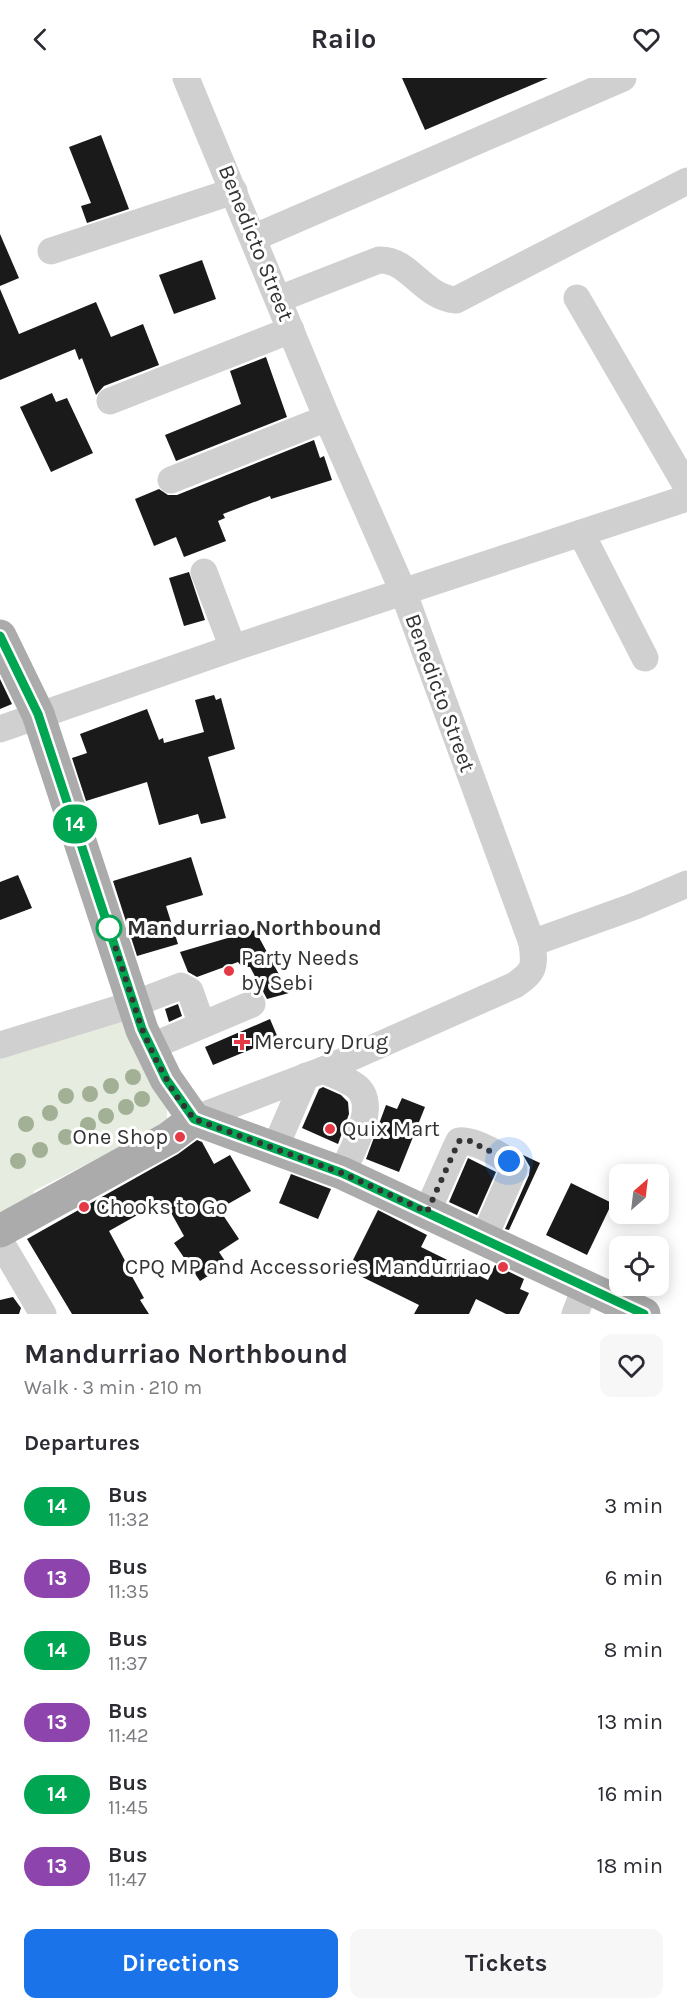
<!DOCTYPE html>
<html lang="en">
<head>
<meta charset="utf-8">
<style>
	body { margin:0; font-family:Karla,sans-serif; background:#f7f7f7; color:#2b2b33; height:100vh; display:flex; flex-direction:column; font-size:22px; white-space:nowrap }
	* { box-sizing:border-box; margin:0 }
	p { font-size:20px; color:#7c7c81 }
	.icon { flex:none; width:33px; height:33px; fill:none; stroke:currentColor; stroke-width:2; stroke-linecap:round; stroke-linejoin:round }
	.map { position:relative; height:1236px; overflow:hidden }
	.panel { display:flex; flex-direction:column; background:#fff; flex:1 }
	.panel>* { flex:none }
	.badge { padding:0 12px; border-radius:20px; font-size:21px; line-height:39px }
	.needle { width:39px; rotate:28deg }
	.buttons { position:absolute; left:609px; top:1086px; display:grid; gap:12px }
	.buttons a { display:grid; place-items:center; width:60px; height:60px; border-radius:12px; background:#fff; box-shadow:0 3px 15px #0003; font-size:30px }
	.you { position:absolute; width:30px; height:30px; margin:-15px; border:4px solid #fff; border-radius:50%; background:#1a73e8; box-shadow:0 0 0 9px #1a73e833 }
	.map>.badge { position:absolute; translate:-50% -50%; box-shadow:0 0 0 3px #fff }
	h2 { padding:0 24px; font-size:22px; line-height:54px }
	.round { display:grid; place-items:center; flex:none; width:63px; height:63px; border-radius:12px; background:#f7f7f7 }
	.overview { display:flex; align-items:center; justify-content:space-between; height:102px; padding:0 24px }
	h1 { font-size:28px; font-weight:700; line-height:45px }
	.primary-button { display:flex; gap:12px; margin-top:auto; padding:12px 24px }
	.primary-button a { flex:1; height:69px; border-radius:12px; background:#1a73e8; color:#fff; font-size:24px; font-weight:700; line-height:69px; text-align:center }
	.primary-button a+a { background:#f7f7f7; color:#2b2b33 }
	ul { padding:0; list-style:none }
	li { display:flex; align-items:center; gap:18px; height:72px; padding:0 24px }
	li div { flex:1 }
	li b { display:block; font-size:22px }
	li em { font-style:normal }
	li .badge { min-width:66px; font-weight:700; text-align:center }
	header { display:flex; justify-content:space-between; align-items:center; height:78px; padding:0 24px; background:#fff; font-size:27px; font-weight:700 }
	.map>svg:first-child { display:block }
	.green { fill:#e6ecdf }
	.building { fill:#1a1a1a }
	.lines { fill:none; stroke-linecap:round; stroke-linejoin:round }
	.minor { stroke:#d0d0d0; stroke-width:27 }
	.major { stroke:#ababab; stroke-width:33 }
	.tree { fill:#a2b095 }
	.line-casing { stroke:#fff; stroke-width:14 }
	.line { stroke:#00a651; stroke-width:9 }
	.walk { stroke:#333; stroke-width:6; stroke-dasharray:0 10.8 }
	.stop-dot { fill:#fff; stroke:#00a651; stroke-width:3 }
	.poi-dot { fill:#e63946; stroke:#fff; stroke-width:2 }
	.labels { text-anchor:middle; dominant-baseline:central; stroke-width:6; stroke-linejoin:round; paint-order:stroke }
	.street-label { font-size:22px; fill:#333; stroke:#fff }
	.stop-label { font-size:22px; font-weight:bold; fill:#333; stroke:#fff; text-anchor:start }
	.poi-label { font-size:22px; fill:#333; stroke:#fff; text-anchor:start }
</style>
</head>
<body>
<header><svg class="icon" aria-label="back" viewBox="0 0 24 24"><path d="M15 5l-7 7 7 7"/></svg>Railo<svg class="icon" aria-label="heart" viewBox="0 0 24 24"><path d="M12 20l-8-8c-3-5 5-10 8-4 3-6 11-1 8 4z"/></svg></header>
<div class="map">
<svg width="687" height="1236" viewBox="0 0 687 1236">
	<rect width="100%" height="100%" fill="#fff"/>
	<path class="green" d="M126 934 167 1032V1045L34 1113 33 1119 0 1136V975Z"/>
	<g class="building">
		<path d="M402 0H548L425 52Z"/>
		<path d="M101 57 129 131 87 145 81 128 91 125 69 69Z"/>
		<path d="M0 156 19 200 0 208Z"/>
		<path d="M202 182 216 221 174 236 159 197Z"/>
		<path d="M0 211 19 256 96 224 111 259 143 246 159 287 104 308 96 317 82 280 79 282 75 271 0 302Z"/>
		<path d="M266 279 287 339 176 383 165 357 241 326 230 293Z"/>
		<path d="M52 315 56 324 67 320 93 375 51 394 20 329Z"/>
		<path d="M314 362 320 380 324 378 332 402 271 421 270 418 223 436 225 440 218 443 226 463 184 479 176 459 154 468 135 421 159 411 168 417H177Z"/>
		<path d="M189 494 205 542 184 548 169 500Z"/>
		<path d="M0 601 12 626 0 631Z"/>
		<path d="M214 617 216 622 221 620 235 671 208 679 226 740 201 746 198 736 159 747 147 704 86 723 72 680 87 675 80 656 147 631 159 662 163 660 164 665 204 654 195 622Z"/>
		<path d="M191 779 203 817 166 828 178 866 137 878 113 803Z"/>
		<path d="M18 797 32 830 0 842V804Z"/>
		<path d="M255 852 289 915 267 921 250 889H242L238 884 197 899 188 894 180 874Z"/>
		<path d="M178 926 182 938 169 944 165 931Z"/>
		<path d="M270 941 278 960 213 987 205 969Z"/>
		<path d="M323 1009 341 1017 348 1024 349 1036 338 1066 302 1050 319 1011Z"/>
		<path d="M402 1020 425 1029 399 1094 366 1081 386 1027 397 1031Z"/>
		<path d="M197 1062 202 1064 214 1086 230 1077 251 1113 219 1131 239 1161 219 1174 227 1186 200 1203 174 1165 184 1158 164 1122 109 1153 130 1192 129 1193 144 1220 140 1222 149 1236H72L27 1161 178 1076Z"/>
		<path d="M523 1077 540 1085 509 1152 505 1151 529 1097 530 1089Z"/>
		<path d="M468 1080 496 1094 477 1137 449 1124Z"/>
		<path d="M291 1096 331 1111 318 1141 279 1125Z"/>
		<path d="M571 1105 612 1125 587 1177 546 1157Z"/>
		<path d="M378 1132 427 1157 421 1169 488 1202 495 1187 524 1201 520 1211 529 1215 519 1236H506L476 1221 469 1236H414L419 1227 348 1192Z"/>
		<path d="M13 1219 21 1230 19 1236H0V1222Z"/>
	</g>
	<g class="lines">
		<g class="minor">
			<path d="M186 0 327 340 403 513 532 865C535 889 535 893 515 907L323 992 194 1041"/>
			<path d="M253 160 623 0"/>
			<path d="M51 173 234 113"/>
			<path d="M577 220 687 409"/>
			<path d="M279 221 379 182C410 181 422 219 456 222L687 103"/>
			<path d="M110 323 291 252"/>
			<path d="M171 402 327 340"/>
			<path d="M581 455 645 580"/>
			<path d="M204 494 233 570"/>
			<path d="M0 651 233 570 687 420"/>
			<path d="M532 865 635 828 687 806"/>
			<path d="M0 967 134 926 181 908 190 913 202 947"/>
			<path d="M150 969 252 926"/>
			<path d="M323 992C334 997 347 1001 357 1009 379 1028 352 1072 342 1095"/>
			<path d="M275 1070 306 998"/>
			<path d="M427 1134 456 1069 459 1063C470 1060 511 1080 514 1091L484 1160"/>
			<path d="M0 1163 43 1236"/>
			<path d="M575 1236 585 1210"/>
		</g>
		<g class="major">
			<path d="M0 558 38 636 142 952 166 1001 194 1041"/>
			<path d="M194 1041 342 1095 644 1236"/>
			<path d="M0 1153 169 1060 194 1041"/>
		</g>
	</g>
	<g class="tree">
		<circle cx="133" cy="999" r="8"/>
		<circle cx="111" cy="1008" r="8"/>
		<circle cx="90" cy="1016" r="8"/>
		<circle cx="66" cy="1018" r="8"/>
		<circle cx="142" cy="1021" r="8"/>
		<circle cx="126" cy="1029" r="8"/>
		<circle cx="50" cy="1035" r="8"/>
		<circle cx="106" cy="1038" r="8"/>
		<circle cx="26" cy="1046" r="8"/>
		<circle cx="88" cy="1047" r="8"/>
		<circle cx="66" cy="1059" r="8"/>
		<circle cx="40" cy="1072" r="8"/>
		<circle cx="18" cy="1083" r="8"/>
	</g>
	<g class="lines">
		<defs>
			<path id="line" d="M0 558 38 636 142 951 166 1001 194 1041 342 1095 644 1236"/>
		</defs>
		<use href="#line" class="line-casing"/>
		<use href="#line" class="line"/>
		<path class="walk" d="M109 850 142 951 155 980 174 1015 194 1041 342 1095 427 1134 459 1063 468 1062 509 1083"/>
	</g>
	<circle class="stop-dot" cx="109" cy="850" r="12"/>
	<g class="poi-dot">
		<circle cx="229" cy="893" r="6"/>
		<path d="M239 955h6v6h6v6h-6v6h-6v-6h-6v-6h6z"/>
		<circle cx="330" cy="1051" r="6"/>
		<circle cx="180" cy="1059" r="6"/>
		<circle cx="84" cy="1129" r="6"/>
		<circle cx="503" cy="1189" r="6"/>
	</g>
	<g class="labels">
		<g class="street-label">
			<text transform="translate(256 165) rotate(68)">Benedicto Street</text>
			<text transform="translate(440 615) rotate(70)">Benedicto Street</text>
		</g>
		<g class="stop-label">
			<text x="127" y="850">Mandurriao Northbound</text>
		</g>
		<g class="poi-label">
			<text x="241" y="880">Party Needs<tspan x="241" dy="25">by Sebi</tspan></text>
			<text x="254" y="964">Mercury Drug</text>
			<text x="342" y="1051">Quix Mart</text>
			<text x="168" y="1059" text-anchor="end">One Shop</text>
			<text x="96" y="1129">Chooks to Go</text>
			<text x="491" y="1189" text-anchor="end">CPQ MP and Accessories Mandurriao</text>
		</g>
	</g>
</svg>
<div class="buttons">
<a><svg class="needle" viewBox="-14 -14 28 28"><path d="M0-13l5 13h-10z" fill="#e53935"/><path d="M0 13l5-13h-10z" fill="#7c7c81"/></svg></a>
<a><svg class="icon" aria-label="locate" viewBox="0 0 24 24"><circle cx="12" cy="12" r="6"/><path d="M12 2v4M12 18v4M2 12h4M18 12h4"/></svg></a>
</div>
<div class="you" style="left:509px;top:1083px"></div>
<b class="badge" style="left:75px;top:746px;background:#00a651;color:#fff">14</b>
</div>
<section class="panel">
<div class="overview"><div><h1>Mandurriao Northbound</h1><p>Walk · 3 min · 210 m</p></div><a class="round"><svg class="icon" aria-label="heart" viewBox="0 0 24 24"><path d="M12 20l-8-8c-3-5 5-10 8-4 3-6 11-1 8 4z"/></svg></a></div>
<h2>Departures</h2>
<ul>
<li><span class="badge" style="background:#00a651;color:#fff">14</span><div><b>Bus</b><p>11:32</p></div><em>3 min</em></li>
<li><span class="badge" style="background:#8e44ad;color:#fff">13</span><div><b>Bus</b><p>11:35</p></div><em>6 min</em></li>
<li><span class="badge" style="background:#00a651;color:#fff">14</span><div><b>Bus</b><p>11:37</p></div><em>8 min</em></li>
<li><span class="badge" style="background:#8e44ad;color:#fff">13</span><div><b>Bus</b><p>11:42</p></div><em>13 min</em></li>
<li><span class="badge" style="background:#00a651;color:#fff">14</span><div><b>Bus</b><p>11:45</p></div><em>16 min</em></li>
<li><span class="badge" style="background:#8e44ad;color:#fff">13</span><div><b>Bus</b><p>11:47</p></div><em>18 min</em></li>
</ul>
<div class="primary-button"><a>Directions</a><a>Tickets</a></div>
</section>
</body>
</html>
